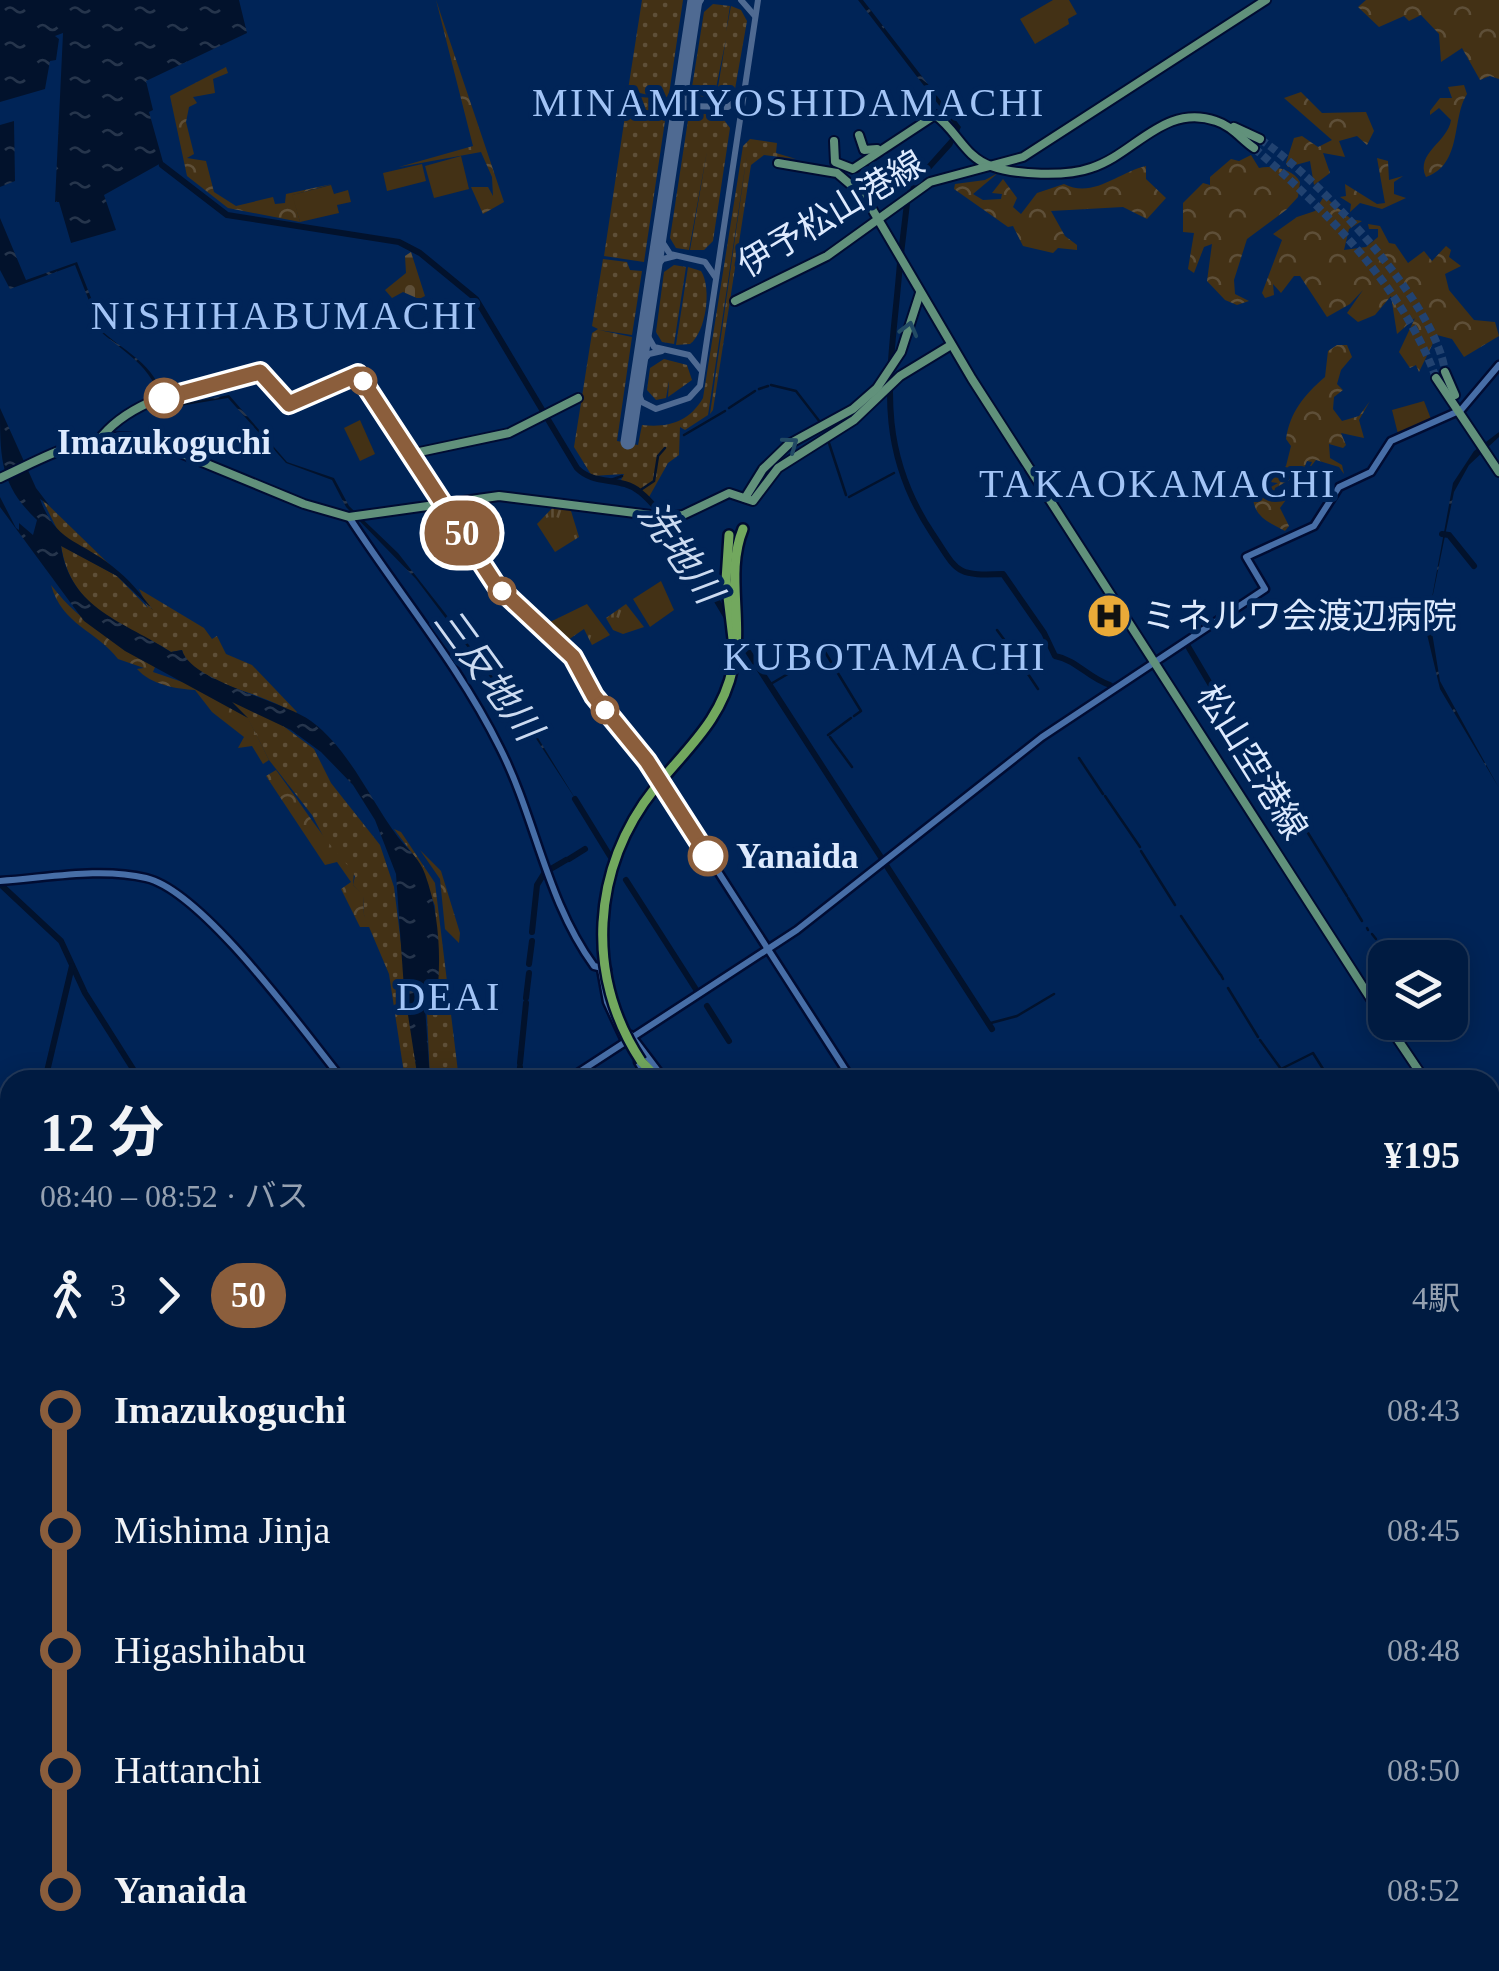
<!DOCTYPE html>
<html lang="ja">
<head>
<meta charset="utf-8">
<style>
	body { margin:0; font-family:"Times New Roman","Noto Sans JP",serif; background:#0e284c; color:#f1f3f6; height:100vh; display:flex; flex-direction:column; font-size:38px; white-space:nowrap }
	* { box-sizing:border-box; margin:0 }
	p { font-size:32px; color:#95a1b1 }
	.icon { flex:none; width:55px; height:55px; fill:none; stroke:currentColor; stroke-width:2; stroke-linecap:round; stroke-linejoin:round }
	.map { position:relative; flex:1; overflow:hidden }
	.sheet { position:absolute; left:0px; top:1070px; width:1500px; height:902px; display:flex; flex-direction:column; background:#001b41; border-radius:30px 30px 0 0; box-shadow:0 5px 25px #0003,0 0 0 2px #22395a }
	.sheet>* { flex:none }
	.badge { padding:0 20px; border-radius:32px; font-size:35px; line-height:65px }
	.controls { position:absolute; left:1368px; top:940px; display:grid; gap:20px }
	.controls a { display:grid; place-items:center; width:100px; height:100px; border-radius:20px; background:#001b41; box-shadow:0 5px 25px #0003,0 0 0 2px #22395a; font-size:50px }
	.map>.badge { position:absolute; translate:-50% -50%; box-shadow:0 0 0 5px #fff }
	.legs { display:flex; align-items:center; gap:15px; height:110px; padding:0 40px; font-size:32px }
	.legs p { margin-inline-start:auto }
	.head { display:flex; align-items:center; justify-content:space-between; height:170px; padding:0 40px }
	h1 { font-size:55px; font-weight:700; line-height:75px }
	ul { padding:0 40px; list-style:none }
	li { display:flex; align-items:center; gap:35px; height:120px; font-size:38px }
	li i { display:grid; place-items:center; width:15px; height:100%; margin:0 12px; background:currentColor }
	li i::after { content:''; width:25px; height:25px; margin:-12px; border:8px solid; border-radius:50%; background:#001b41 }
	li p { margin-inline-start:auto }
	li:first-child i { background:linear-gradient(#0000 50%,currentColor 0) }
	li:last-child i { background:linear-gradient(currentColor 50%,#0000 0) }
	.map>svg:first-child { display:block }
	.grass { fill:url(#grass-dots) }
	.forest { fill:url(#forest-crowns) }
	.cemetery { fill:url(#cemetery-stones) }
	.park { fill:url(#park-tufts) }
	.pitch { fill:#433115 }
	.water { fill:url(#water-ripples) }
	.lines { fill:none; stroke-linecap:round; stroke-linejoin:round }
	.stream { stroke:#02122c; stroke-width:2.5 }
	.river { stroke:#02122c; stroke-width:6 }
	.taxiway { stroke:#4f6a92; stroke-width:6 }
	.runway { stroke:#4f6a92; stroke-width:15 }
	.primary-tunnel { stroke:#214270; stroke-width:8; stroke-dasharray:8 4; stroke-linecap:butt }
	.secondary-casing { stroke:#000c32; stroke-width:11 }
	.primary-casing { stroke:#000c32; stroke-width:12 }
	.highway-casing { stroke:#000c32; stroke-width:14 }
	.secondary { stroke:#476ea7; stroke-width:6 }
	.primary { stroke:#61917b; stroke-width:8 }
	.highway { stroke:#72a85e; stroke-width:9 }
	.rail { stroke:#9eb1ce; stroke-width:2.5; stroke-dasharray:12 12; stroke-linecap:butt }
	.highway-bridge-casing { stroke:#000c32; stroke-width:14; stroke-linecap:butt }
	.highway-bridge { stroke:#72a85e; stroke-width:9 }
	.oneway { stroke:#224a64 }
	.line-1-casing { stroke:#fff; stroke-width:22 }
	.line-1 { stroke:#8b5e3c; stroke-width:15 }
	.stop-1-dot { fill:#fff; stroke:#8b5e3c; stroke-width:5 }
	.labels { text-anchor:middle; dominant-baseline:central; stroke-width:10; stroke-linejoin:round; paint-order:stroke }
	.street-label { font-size:35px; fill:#ddeafe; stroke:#002457 }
	.stop-label { font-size:35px; font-weight:bold; fill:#ddeafe; stroke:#002457 }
	.poi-label { font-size:35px; fill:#ddeafe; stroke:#002457; text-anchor:start }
	.water-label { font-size:38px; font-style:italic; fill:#ccdbf1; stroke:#002457 }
	.quarter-label { font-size:40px; letter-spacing:2.5px; fill:#a2c4f6; stroke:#002457 }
</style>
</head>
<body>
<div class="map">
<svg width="1499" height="1971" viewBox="0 0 1499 1971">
	<defs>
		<pattern id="grass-dots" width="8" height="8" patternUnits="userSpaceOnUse" patternTransform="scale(2.5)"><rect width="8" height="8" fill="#433115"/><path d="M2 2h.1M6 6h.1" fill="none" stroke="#5e4f38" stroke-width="1.8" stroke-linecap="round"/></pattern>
		<pattern id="forest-crowns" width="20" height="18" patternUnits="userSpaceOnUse" patternTransform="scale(2.5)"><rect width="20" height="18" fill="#433115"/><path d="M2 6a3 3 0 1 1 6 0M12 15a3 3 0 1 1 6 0" fill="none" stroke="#5e4f38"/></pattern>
		<pattern id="cemetery-stones" width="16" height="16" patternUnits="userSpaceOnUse" patternTransform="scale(2.5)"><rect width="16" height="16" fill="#433115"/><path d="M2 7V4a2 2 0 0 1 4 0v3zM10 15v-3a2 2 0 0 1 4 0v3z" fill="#5e4f38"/></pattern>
		<pattern id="park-tufts" width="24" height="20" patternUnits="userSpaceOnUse" patternTransform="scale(2.5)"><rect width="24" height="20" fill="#433115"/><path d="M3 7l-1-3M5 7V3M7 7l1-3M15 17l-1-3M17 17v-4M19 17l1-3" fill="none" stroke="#5e4f38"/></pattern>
		<pattern id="water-ripples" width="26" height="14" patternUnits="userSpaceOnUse" patternTransform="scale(2.5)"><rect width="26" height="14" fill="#02122c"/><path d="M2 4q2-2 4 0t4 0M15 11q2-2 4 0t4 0" fill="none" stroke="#26354c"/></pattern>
	</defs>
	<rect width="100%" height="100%" fill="#002457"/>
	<g class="grass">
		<path d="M642 0H683L644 262 604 256 628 96 664 99 628 90Z"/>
		<path d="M713 4 730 6 726 32 731 6 741 10 747 21 735 89 716 99 726 39 714 98 699 96 692 87 704 12Z"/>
		<path d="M696 113 721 116 730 128 713 241 704 250H690L707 151 689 250 676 248 670 238 688 120Z"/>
		<path d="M750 139 777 143 776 153 796 159 764 155 751 165 713 410 710 414 747 154 708 415 685 430 680 427 679 455 668 463 649 497 621 480 624 474 592 476 574 447 592 333 598 329 592 326 603 259 627 262 630 270 642 271 632 335 599 330 632 337 617 441 638 445 642 425C668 428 689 422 703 398L743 146Z"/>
		<path d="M674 265 686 267 674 344 662 342 656 332 664 272Z"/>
		<path d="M688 267 701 271C712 288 706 332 690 344L676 345Z"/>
		<path d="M664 359 687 365 692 380 668 397 669 381 666 398 656 400 647 390 650 368Z"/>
		<path d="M42 499 110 565 62 539Z"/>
		<path d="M61 545 117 576 148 608 139 589 204 628 212 639 217 636 226 654 252 665 297 712 294 715C266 690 192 686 182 650L171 652C124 622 71 612 61 545Z"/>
		<path d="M231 701 278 722 314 749 331 783 380 845 394 887 418 1080H405L389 974 364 915 363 896 353 885 355 876 332 853 312 815 269 760 248 719Z"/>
		<path d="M394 829 401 832 435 883 459 1080H430L426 992 438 990 435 906 418 861Z"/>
	</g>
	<g class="forest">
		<path d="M436 0 504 202 483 214 471 187H488L493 196 492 177 481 152 399 167 473 146Z"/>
		<path d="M1366 0H1499V79L1490 76 1480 80 1462 48 1441 62 1439 34 1421 15 1409 21 1404 16 1379 27 1358 7Z"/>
		<path d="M226 67 228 73 213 79 215 93 193 97 197 103 189 107 186 122 194 154 187 158 206 161 214 192 236 206 273 197 275 204 285 203 286 194 332 184 293 195 300 222 228 208 187 176 170 96Z"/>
		<path d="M1464 85 1467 94C1451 119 1463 164 1426 177 1415 153 1448 142 1451 120L1439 108 1430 115V111L1440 98H1452L1448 87Z"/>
		<path d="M1301 92 1322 113 1366 112 1374 131 1367 145 1357 136 1339 141 1345 157 1323 153 1330 173 1314 185 1310 161 1288 167 1286 163 1294 138 1302 136 1318 147 1332 140 1284 98Z"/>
		<path d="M1251 155 1259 168C1272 165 1293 169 1300 182L1298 197 1286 210 1247 239 1234 280 1235 294 1249 301 1237 305 1225 300 1207 281 1212 244 1204 247 1194 273 1188 269 1194 233 1183 232V203L1203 183 1210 185V177L1231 159 1239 161Z"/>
		<path d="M1377 158 1388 161 1389 180 1403 176 1394 182V194L1406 198 1382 209 1360 203 1350 212 1351 204 1340 197 1346 196 1345 184 1377 204 1385 203Z"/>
		<path d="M1146 166V179L1166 198 1147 219 1123 207 1051 211 1065 236 1077 245V250L1058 248 1053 253 1023 246 1013 226 1008 227 954 189 955 184 985 180 998 173 973 194 983 200 1001 199 1002 194 992 193 1003 179 1017 198 1013 207 1021 214 1037 193 1064 184C1093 199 1119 172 1146 166Z"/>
		<path d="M1324 196 1351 219 1362 221 1349 229 1344 250 1366 247 1378 237V229H1369L1368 224 1380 226 1389 243 1395 244 1408 263 1424 251 1432 261 1446 246 1451 250 1449 257 1461 266 1445 274 1449 290 1474 320 1495 322 1499 336 1464 357 1452 339 1437 335 1419 372 1416 365 1410 368 1399 352 1415 318 1397 334 1391 296 1375 315 1358 322 1347 313 1363 290 1350 304 1327 317 1300 276H1294L1281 293 1273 284 1274 295 1265 298 1262 293 1282 240 1273 234 1297 217 1315 211Z"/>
		<path d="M1337 345H1347L1352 357 1341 370 1337 384 1343 390 1334 397 1333 409 1342 421 1359 416 1370 401 1359 420 1364 438 1341 433 1346 445 1343 448 1329 444 1330 458 1342 465 1344 474 1339 467 1316 460 1308 470 1312 462 1307 461 1302 473 1275 488 1274 493 1281 490 1288 497 1280 508 1289 526 1285 531C1271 523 1254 518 1253 497L1278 483 1270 482 1286 466 1291 446 1286 439C1290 412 1304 395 1325 377L1328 351Z"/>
		<path d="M51 585C85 629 114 636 155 667L153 672 194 686 248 718 269 760 263 764 252 746 238 748 244 737 212 712 195 690C178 689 151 685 137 669L144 668 118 659C97 631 62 625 51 585Z"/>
		<path d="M276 770C302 805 324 841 354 872L353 885 363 895 364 915 372 927H360L341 889 351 882 337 862 325 865 266 776Z"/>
		<path d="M420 850 441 871 460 933 459 943 445 929 440 879Z"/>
	</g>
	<path class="cemetery" d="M411 252 425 296 419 299 403 292 392 298 385 290 406 273 405 256Z"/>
	<g class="park">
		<path d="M557 503 571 511 579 537 555 552 537 524Z"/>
		<path d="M587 604 610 635 592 645 584 629 568 640 550 622Z"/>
		<path d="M626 604 644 627 623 634 613 630 606 618Z"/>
	</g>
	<g class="pitch">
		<path d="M1053 0H1069L1077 14 1068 19 1069 24 1035 44 1020 19Z"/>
		<path d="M461 156 469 189 434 198 425 166Z"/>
		<path d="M422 164 426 181 387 191 383 173Z"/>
		<path d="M331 185 334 194 348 190 351 202 337 205 339 213 300 222 292 195Z"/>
		<path d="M1424 401 1431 419 1398 434 1392 410Z"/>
		<path d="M360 420 375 454 360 461 344 428Z"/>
		<path d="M661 581 674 610 650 627 633 599Z"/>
	</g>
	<g class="water">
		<path d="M0 0H239L247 33 146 81 153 110 149 112 163 162 104 195 116 230 71 243 59 202H55L63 33 55 36 59 39 56 60 50 61 45 89 0 102Z"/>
		<path d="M858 0H863L961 127 952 146 906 197 908 186 958 130Z"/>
		<path d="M14 121 15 181 0 187V125Z"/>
		<path d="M0 218 26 280 77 262 97 313 94 323C121 353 158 360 165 407L229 395 287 462 334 478 349 506 398 553 445 613 535 733 578 803 533 734 416 579 346 507 332 480 286 463 228 398 162 409C156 364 119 351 90 322L93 311 75 265 10 289 0 270Z"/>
		<path d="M0 408 36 488 49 505 40 499C56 543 80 540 112 566 130 580 139 592 153 610L117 576 61 546C70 610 126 622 171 652L182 650C190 681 283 701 311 721 350 750 370 800 398 837 408 850 420 859 425 874 438 910 441 949 438 987L426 984 424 991 430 1080H418L404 989 396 874 375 820 353 785 321 752 291 730 232 702 248 718 125 651 84 621 0 507V497L16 528 19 530V523L33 535 37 520C0 485 0 458 0 408Z"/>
		<path d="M1499 432V437L1469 465 1454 492 1429 614 1440 681 1499 788 1440 689 1426 630 1453 483 1474 451Z"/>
	</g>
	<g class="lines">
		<g class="stream">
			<path d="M771 385 796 391 820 422"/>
			<path d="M759 389 768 386"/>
			<path d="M729 408 755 391"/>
			<path d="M684 435 725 411"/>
			<path d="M828 440 846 495"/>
			<path d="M611 480 622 476"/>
			<path d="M639 491 654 481 658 456 665 448"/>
			<path d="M849 497 894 473"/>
			<path d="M997 630 1014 653"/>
			<path d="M1016 656 1038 689"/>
			<path d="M769 685 825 652 861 711 854 716"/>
			<path d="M1227 710 1236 726"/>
			<path d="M1239 731 1244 738"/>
			<path d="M828 735 851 718"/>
			<path d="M830 737 852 767"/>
			<path d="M1079 758 1103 794"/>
			<path d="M1257 758 1283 798"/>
			<path d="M1105 796 1140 847"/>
			<path d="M1292 812 1307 831"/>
			<path d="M1308 833 1347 896"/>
			<path d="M1141 851 1175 905"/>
			<path d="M1348 898 1362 921"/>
			<path d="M1181 916 1220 974"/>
			<path d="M1367 928 1368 930"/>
			<path d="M1372 934 1376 939"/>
			<path d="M1378 943 1388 958"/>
			<path d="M1221 975 1223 979"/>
			<path d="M1228 988 1258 1037"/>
			<path d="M987 1024 1017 1016 1054 994"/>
			<path d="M1260 1040 1281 1069 1313 1053 1330 1080"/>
			<path d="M456 1962 460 1971"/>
		</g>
		<g class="river">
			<path d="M162 165 227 215 399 242 420 253 476 299 577 468C594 486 621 476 640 492 670 516 708 587 729 621"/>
			<path d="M901 254 908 195"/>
			<path d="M900 263C892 366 871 441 932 533 958 572 954 576 1003 574L1044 633 1055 656C1077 660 1088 678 1110 685"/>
			<path d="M1442 534 1449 535 1474 566"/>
			<path d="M738 636 992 1029"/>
			<path d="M1186 643 1222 704"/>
			<path d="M575 799 610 856"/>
			<path d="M569 859 585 849"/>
			<path d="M549 870 566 860"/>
			<path d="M626 880 697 991"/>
			<path d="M0 884 61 941 85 993 140 1080"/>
			<path d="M532 932 537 885 545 872"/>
			<path d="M529 964 532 941"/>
			<path d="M526 998 529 973"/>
			<path d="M707 1006 729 1041"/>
			<path d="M520 1063 526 1003"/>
			<path d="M45 1080 72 966"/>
			<path d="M519 1080 520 1067"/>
			<path d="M0 1207 10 1201"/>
			<path d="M0 1291 10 1305"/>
			<path d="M0 1499 7 1514 0 1528"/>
			<path d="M0 1746 10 1763"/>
			<path d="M1490 1753H1499"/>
			<path d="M10 1771V1791"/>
			<path d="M85 1962 89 1971"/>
			<path d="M329 1962 334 1971"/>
			<path d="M496 1962 502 1971"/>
			<path d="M942 1962 945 1971"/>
		</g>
		<g class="taxiway">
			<path d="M741 0 755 16"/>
			<path d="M693 13 701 0"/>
			<path d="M681 87 697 104"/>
			<path d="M677 117 689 106 728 107 743 95"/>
			<path d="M659 237 670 254 705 262 716 278"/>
			<path d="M654 269 663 259 675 256"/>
			<path d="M645 331 654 347 689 355 701 370"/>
			<path d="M640 364 649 354 662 351"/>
			<path d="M636 387 642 402 656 409 689 398 700 386 758 0"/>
		</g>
		<path class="runway" d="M628 442 695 0"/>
		<g class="primary-tunnel">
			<path d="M1260 139C1318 178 1436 302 1445 372"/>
			<path d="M1254 148C1325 209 1404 288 1436 378"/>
		</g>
		<defs>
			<g id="secondary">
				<path d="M443 504 496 585 573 657 594 696 647 761 852 1080"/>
				<path d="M349 517C399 594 459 665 500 748 536 819 546 900 594 966L607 969"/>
				<path d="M0 881C47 878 100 867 146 878 203 891 304 1032 343 1080"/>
				<path d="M601 969 607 1002 626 1043"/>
				<path d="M631 1035 665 1080"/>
				<path d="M638 1062 649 1080"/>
				<path d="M567 1080 797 930 1042 737 1265 589 1246 557 1314 526 1339 487 1371 472 1391 441 1461 410 1499 365"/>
				<path d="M1490 1301 1499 1304"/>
				<path d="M0 1483 10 1476"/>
				<path d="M0 1901 10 1933"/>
				<path d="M19 1962 22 1971"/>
				<path d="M1125 1971 1126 1962"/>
			</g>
			<g id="primary">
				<path d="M1234 127 1260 139"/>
				<path d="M859 135 864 150 877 149"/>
				<path d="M834 141 835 162 853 169 935 115C957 130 964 157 991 166 1016 175 1066 177 1091 168 1135 154 1164 103 1216 121 1232 126 1241 139 1254 148"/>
				<path d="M778 163 837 173 865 197 972 379 1385 1021"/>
				<path d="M735 301 827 256 930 182 1023 157 1266 0"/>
				<path d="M1445 372 1455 395"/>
				<path d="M1436 378 1499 472"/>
				<path d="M102 436C140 392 207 386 260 372L289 404 358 374 443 504"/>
				<path d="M410 454 509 433 578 398"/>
				<path d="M0 478C50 455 94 427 151 441L304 504 349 517 499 496 667 517 683 515 729 493 753 501 778 468 854 420 900 376 951 345"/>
				<path d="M745 498 763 469 789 444 853 409 877 388 901 352 920 293"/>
				<path d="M1386 1022 1425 1080"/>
				<path d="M1490 1159 1499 1154"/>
				<path d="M1490 1178 1499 1192"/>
				<path d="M1490 1729 1499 1723"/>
				<path d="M1187 1971 1200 1962"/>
			</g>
			<g id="highway">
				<path d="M729 535 726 580 733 639"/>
				<path d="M733 667C744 621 725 573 743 529"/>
				<path d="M641 1061 659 1080"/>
				<path d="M0 1286 10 1285"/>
				<path d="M1490 1618 1499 1620"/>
				<path d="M963 1962 965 1971"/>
			</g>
		</defs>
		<use href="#secondary" class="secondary-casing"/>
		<use href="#primary" class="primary-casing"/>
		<use href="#highway" class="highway-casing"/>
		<use href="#secondary" class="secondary"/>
		<use href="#primary" class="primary"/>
		<use href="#highway" class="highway"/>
		<g class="rail">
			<path d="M0 1219 10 1220"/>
			<path d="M1490 1303 1499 1306"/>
			<path d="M1490 1412 1499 1409"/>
			<path d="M485 1971 500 1962"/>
		</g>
		<defs>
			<path id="highway-bridge" d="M641 1061C585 976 591 868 655 788 687 748 722 720 733 667"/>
		</defs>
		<use href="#highway-bridge" class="highway-bridge-casing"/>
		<use href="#highway-bridge" class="highway-bridge"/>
	</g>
	<defs><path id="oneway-chevron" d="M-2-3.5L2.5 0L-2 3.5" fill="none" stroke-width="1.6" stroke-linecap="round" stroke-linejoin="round" transform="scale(2.5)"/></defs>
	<g class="oneway">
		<use href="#oneway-chevron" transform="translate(909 329) rotate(-75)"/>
		<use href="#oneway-chevron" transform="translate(791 444) rotate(-36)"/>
	</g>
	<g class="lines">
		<defs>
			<path id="line-1" d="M164 398 260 372 289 404 358 374 496 585 573 657 594 696 647 761 708 856"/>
		</defs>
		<use href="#line-1" class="line-1-casing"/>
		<use href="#line-1" class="line-1"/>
	</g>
	<defs>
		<symbol id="hospital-disc" viewBox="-11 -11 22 22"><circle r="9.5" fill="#eaaa38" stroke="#002457"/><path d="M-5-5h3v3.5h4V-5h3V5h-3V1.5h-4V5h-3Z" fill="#111"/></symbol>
	</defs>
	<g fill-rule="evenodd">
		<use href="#hospital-disc" x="1084" y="591" width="50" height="50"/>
	</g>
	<g class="stop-1-dot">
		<circle cx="363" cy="381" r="12"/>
		<circle cx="164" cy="398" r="18"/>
		<circle cx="502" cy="591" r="12"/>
		<circle cx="605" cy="710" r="12"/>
		<circle cx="708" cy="856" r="18"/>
	</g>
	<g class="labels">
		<g class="street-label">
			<text transform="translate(831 214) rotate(-31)">伊予松山港線</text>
			<text transform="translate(1252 762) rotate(58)">松山空港線</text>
		</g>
		<g class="stop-label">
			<text x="164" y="442">Imazukoguchi</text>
			<text x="736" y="856" text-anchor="start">Yanaida</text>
		</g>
		<g class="poi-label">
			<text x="1142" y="616">ミネルワ会渡辺病院</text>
		</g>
		<g class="water-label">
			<text transform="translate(680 552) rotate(55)">洗地川</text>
			<text transform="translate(488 674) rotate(54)">三反地川</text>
		</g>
		<g class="quarter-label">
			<text x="789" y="102">MINAMIYOSHIDAMACHI</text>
			<text x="285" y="315">NISHIHABUMACHI</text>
			<text x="1158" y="483">TAKAOKAMACHI</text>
			<text x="885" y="656">KUBOTAMACHI</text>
			<text x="449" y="996">DEAI</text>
		</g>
	</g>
</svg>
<div class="controls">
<a><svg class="icon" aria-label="layers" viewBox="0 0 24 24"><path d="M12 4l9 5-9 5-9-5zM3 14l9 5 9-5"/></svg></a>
</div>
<b class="badge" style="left:462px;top:533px;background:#8b5e3c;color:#fff">50</b>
<section class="sheet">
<div class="head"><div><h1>12 分</h1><p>08:40 – 08:52 · バス</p></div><b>¥195</b></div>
<div class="legs"><svg class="icon" aria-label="walk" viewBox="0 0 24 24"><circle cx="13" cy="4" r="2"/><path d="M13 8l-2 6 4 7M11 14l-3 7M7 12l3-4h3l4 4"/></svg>3<svg class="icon" aria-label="forward" viewBox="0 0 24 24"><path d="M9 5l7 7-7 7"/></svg><b class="badge" style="background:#8b5e3c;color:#fff">50</b><p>4駅</p></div>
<ul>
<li><i style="color:#8b5e3c"></i><b>Imazukoguchi</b><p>08:43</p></li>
<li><i style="color:#8b5e3c"></i><span>Mishima Jinja</span><p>08:45</p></li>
<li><i style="color:#8b5e3c"></i><span>Higashihabu</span><p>08:48</p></li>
<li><i style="color:#8b5e3c"></i><span>Hattanchi</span><p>08:50</p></li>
<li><i style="color:#8b5e3c"></i><b>Yanaida</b><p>08:52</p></li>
</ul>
</section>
</div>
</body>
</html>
